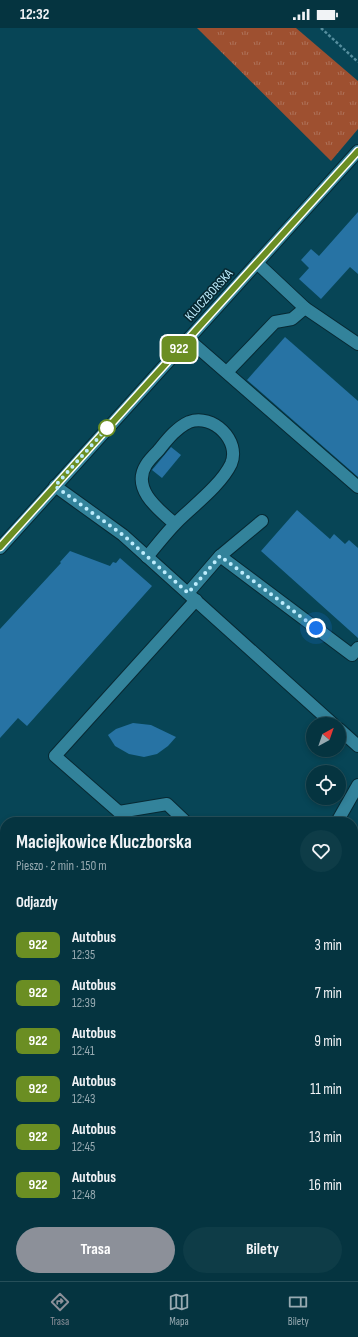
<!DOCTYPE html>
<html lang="pl">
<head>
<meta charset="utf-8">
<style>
	body { margin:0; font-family:"Sofia Sans Condensed",sans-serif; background:#0e3c47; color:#f1f3f6; height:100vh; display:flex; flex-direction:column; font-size:15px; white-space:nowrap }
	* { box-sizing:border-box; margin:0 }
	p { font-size:13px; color:#97aab1 }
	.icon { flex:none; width:22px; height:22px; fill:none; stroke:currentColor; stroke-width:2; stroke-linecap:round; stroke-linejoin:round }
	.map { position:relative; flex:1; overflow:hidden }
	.panel { position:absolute; left:0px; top:789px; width:358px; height:464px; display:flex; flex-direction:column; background:#053440; border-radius:16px 16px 0 0; box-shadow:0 2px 6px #0003,0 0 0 1px #264f59 }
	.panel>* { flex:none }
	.badge { padding:0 8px; border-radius:6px; font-size:14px; line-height:26px }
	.needle { width:26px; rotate:40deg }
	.controls { position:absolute; left:306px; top:689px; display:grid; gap:8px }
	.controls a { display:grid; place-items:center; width:40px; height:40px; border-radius:50%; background:#053440; box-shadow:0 2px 6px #0003,0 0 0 1px #264f59; font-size:20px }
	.you { position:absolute; width:20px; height:20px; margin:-10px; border:3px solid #fff; border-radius:50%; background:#1a73e8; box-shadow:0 0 0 6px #1a73e833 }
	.map>.badge { position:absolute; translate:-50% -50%; box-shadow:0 0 0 2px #fff }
	h2 { padding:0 16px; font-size:15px; line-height:36px }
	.round { display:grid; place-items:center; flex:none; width:42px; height:42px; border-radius:21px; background:#0e3c47 }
	.overview { display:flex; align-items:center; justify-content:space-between; height:68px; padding:0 16px }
	h1 { font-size:19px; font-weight:700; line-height:30px }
	.action { display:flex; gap:8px; margin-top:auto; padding:8px 16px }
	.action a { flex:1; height:46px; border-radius:24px; background:#8c9099; color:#fff; font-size:16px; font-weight:700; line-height:46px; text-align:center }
	.action a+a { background:#0e3c47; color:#f1f3f6 }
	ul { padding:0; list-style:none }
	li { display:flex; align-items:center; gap:12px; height:48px; padding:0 16px }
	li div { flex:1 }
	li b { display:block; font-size:15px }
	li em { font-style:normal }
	li .badge { min-width:44px; font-weight:700; text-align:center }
	.status { display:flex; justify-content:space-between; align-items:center; height:28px; padding:0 20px; background:#053440; direction:ltr }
	.status svg { height:11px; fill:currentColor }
	.tab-bar { display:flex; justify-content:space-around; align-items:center; height:56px; border-top:1px solid #264f59; background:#053440; font-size:11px; color:#97aab1 }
	.tab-bar a { display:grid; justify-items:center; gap:2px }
	.tab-bar .active { color:#8c9099 }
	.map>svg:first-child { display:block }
	.grass { fill:url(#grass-tufts) }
	.building { fill:#2773a4 }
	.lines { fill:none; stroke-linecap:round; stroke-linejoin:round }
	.minor-casing { stroke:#072933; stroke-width:14 }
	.path { stroke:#568e9e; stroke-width:2.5; stroke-dasharray:3 2; stroke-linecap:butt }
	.minor { stroke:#33839b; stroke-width:12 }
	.line-casing { stroke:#fff; stroke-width:9 }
	.line { stroke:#6b8e23; stroke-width:6 }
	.walk { stroke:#beedfd; stroke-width:4; stroke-dasharray:0 7.2 }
	.stop-dot { fill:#fff; stroke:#6b8e23; stroke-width:2 }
	.labels { text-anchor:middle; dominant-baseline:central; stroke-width:3.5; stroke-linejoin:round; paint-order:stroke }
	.street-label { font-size:13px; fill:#beedfd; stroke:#072933 }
</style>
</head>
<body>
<div class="status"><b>12:32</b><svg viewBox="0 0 49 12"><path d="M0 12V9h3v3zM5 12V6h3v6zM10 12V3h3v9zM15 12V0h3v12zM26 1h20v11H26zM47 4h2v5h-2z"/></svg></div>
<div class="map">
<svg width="358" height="1253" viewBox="0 0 358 1253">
	<defs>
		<pattern id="grass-tufts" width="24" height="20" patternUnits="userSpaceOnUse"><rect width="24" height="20" fill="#9e5030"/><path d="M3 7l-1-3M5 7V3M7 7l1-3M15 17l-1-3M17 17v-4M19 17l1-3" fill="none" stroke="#ae7259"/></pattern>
	</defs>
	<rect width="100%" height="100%" fill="#074556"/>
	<path class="grass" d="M197 0H296L358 53V101L331 133Z"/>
	<g class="building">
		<path d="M358 184V246L350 239 321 271 299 251 309 240 301 232 311 221 319 228Z"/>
		<path d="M285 309 358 373V449L247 352Z"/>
		<path d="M171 419 181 427 162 450 152 442Z"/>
		<path d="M297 482 330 511 334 506 345 516 349 512 358 520V610L261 523Z"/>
		<path d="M70 523 110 538 113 534 116 535 120 530 152 558 27 698 18 690 0 710V601L61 535 60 534Z"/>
		<path d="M133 695 151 697 176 709 168 718 157 726 144 729 129 726 115 718 108 707 116 701Z"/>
	</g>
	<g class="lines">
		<defs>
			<g id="minor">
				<path d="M257 235 305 280 358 316"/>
				<path d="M188 311 358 459"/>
				<path d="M227 344 275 294 292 291 305 280"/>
				<path d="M55 458 123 507 333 696"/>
				<path d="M262 493 220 528 352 627 358 620"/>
				<path d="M0 520 358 123"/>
				<path d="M147 529C157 517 166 505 177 494 193 478 221 457 231 436 241 413 213 385 189 394 176 400 167 412 158 423 154 427 149 432 146 437 131 461 159 482 175 496"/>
				<path d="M188 565 220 528"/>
				<path d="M339 701 358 718"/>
				<path d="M186 794 167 776 119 784 55 728 196 572"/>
				<path d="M337 794 358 757"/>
				<path d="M0 821 5 825"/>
				<path d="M353 841 358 845"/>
				<path d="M0 862 5 866"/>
				<path d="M353 951 358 956"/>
				<path d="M353 1079 358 1084"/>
				<path d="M92 1248 98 1253"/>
				<path d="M20 1253 23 1248"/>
			</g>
		</defs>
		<use href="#minor" class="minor-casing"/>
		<path class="path" d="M321 0 358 34"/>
		<use href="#minor" class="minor"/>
	</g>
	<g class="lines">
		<defs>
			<path id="line" d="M0 519 358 123"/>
		</defs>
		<use href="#line" class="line-casing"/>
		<use href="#line" class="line"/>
		<path class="walk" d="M107 400 109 398 55 458 123 507 188 565 220 528 316 600"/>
	</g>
	<circle class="stop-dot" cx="107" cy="400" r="8"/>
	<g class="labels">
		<g class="street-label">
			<text transform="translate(209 267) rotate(-48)">KLUCZBORSKA</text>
		</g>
	</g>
</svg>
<div class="controls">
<a><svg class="needle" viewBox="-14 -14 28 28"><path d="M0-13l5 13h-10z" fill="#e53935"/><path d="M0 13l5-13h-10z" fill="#97aab1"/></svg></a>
<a><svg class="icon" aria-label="locate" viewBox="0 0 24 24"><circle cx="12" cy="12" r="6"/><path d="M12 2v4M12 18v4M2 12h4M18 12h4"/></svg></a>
</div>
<div class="you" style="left:316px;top:600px"></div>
<b class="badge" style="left:179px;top:321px;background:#6b8e23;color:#fff">922</b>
<section class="panel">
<div class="overview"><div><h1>Maciejkowice Kluczborska</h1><p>Pieszo · 2 min · 150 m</p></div><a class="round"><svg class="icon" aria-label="heart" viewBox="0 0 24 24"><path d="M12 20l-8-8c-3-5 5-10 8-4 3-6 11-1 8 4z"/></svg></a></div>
<h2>Odjazdy</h2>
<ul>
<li><span class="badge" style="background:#6b8e23;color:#fff">922</span><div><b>Autobus</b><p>12:35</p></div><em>3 min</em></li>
<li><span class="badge" style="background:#6b8e23;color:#fff">922</span><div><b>Autobus</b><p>12:39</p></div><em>7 min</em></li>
<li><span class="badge" style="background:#6b8e23;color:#fff">922</span><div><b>Autobus</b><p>12:41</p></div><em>9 min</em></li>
<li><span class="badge" style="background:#6b8e23;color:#fff">922</span><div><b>Autobus</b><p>12:43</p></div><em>11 min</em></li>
<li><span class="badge" style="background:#6b8e23;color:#fff">922</span><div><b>Autobus</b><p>12:45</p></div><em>13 min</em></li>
<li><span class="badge" style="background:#6b8e23;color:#fff">922</span><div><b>Autobus</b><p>12:48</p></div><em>16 min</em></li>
</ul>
<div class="action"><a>Trasa</a><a>Bilety</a></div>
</section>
</div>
<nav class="tab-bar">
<a class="active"><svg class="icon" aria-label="directions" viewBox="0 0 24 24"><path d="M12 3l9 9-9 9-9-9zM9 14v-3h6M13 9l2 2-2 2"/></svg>Trasa</a>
<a><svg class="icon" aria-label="map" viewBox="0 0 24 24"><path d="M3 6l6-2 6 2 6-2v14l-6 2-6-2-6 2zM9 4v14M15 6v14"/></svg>Mapa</a>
<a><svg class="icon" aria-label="tickets" viewBox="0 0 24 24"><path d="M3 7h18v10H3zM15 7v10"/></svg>Bilety</a>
</nav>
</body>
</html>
